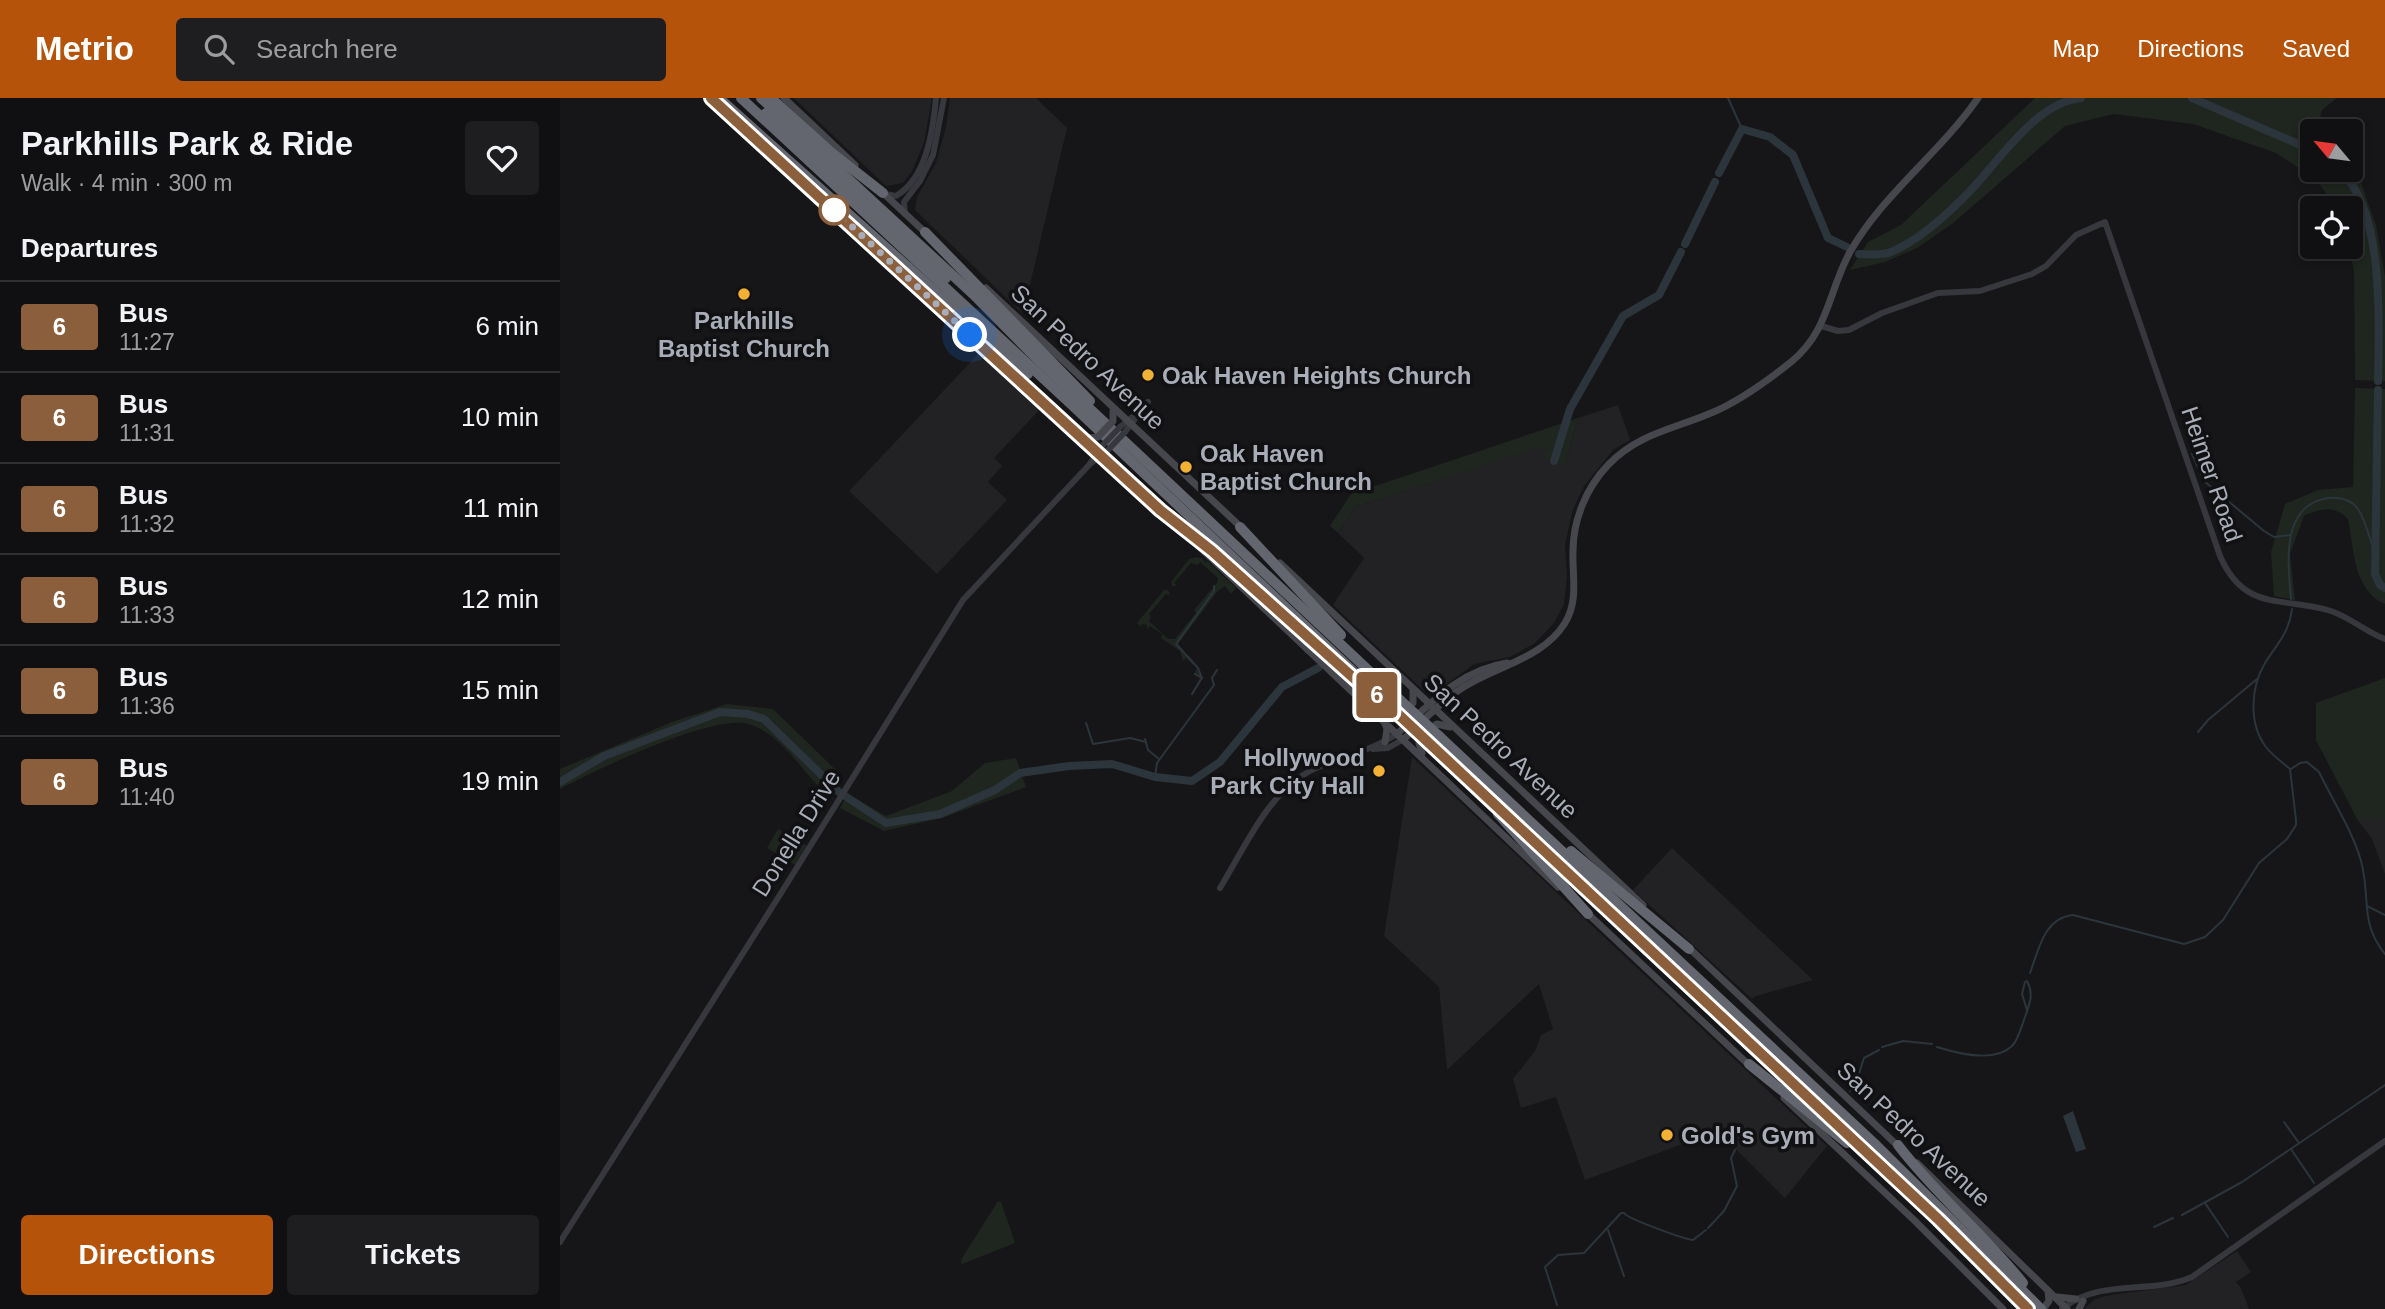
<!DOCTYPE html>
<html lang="en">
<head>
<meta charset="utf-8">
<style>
	body { margin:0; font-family:Helvetica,sans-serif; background:#1e1e20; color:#f1f3f6; height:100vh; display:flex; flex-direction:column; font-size:26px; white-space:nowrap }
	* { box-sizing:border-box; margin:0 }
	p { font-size:23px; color:#9c9d9f }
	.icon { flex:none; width:38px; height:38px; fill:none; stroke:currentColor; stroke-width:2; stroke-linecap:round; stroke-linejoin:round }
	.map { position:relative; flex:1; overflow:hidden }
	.sheet { display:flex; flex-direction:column; background:#101012; width:560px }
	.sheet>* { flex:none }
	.badge { padding:0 14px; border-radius:5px; font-size:24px; line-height:46px }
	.needle { width:46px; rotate:299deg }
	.buttons { position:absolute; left:1740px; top:21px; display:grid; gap:14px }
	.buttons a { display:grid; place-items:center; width:63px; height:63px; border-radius:7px; background:#101012; box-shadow:0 4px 10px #0003,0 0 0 2px #303032; font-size:35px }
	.you { position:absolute; width:35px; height:35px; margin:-18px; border:5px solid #fff; border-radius:50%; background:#1a73e8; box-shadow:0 0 0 10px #1a73e833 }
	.map>.badge { position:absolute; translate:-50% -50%; box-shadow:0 0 0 4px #fff }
	h2 { padding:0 21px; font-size:26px; line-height:63px }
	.round { display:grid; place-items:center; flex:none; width:74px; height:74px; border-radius:7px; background:#1e1e20 }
	.headline { display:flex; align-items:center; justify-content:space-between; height:119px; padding:0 21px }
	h1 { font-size:33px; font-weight:800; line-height:52px }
	.primary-button { display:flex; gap:14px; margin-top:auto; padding:14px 21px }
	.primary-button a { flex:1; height:80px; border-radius:7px; background:#b45309; color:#fff; font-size:28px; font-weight:800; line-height:80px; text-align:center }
	.primary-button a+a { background:#1e1e20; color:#f1f3f6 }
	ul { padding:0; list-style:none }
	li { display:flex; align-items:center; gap:21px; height:91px; padding:0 21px; border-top:2px solid #303032 }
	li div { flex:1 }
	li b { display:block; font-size:26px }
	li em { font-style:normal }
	li .badge { min-width:77px; font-weight:700; text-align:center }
	header { display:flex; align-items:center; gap:42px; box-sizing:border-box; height:98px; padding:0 35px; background:#b45309; color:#fff }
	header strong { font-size:33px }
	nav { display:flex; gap:38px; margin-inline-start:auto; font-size:24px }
	.search { width:490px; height:63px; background:#1e1e20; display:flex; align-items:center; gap:18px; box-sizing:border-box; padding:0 24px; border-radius:7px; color:#9c9d9f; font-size:26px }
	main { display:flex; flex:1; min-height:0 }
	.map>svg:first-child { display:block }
	.built { fill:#222225 }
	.green { fill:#1e261f }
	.water { fill:#2c353c }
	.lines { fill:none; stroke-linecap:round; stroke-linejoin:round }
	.stream { stroke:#2c353c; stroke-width:2 }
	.river { stroke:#2c353c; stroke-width:8 }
	.tertiary { stroke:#37383d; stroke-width:6 }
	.secondary { stroke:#45474d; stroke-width:7 }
	.motorway { stroke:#63666e; stroke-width:10 }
	.tertiary-bridge { stroke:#37383d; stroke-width:6 }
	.secondary-bridge { stroke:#45474d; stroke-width:7 }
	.motorway-bridge { stroke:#63666e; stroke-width:10 }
	.line-casing { stroke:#fff; stroke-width:16 }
	.line { stroke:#8b5e3c; stroke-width:10 }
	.walk { stroke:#a8adb8; stroke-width:7; stroke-dasharray:0 12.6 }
	.stop-dot { fill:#fff; stroke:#8b5e3c; stroke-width:3.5 }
	.poi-dot { fill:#f2b134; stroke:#111113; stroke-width:2.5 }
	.labels { text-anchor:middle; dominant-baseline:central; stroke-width:7; stroke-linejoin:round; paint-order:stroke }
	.poi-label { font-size:24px; font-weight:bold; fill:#a8adb8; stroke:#111113; text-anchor:start }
	.street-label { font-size:24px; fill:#a8adb8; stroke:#111113 }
</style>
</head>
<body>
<header>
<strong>Metrio</strong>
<div class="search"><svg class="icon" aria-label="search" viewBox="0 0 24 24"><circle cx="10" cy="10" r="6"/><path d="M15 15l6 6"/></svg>Search here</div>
<nav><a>Map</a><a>Directions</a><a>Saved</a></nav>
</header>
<main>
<section class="sheet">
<div class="headline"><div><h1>Parkhills Park &amp; Ride</h1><p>Walk · 4 min · 300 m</p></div><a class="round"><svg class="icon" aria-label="heart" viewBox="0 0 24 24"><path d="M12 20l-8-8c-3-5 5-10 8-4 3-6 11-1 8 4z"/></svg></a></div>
<h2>Departures</h2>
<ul>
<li><span class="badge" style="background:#8b5e3c;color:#fff">6</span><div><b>Bus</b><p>11:27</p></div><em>6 min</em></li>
<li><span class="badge" style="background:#8b5e3c;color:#fff">6</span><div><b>Bus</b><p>11:31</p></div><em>10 min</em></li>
<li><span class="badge" style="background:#8b5e3c;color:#fff">6</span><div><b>Bus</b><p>11:32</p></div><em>11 min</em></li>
<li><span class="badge" style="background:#8b5e3c;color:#fff">6</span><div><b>Bus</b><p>11:33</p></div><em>12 min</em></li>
<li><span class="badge" style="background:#8b5e3c;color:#fff">6</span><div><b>Bus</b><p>11:36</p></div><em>15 min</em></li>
<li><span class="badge" style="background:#8b5e3c;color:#fff">6</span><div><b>Bus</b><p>11:40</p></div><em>19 min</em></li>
</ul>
<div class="primary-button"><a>Directions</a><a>Tickets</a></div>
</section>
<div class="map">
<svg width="1825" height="1211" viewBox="0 0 1825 1211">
	<rect width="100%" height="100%" fill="#161618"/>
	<g class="built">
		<path d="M234 0H372L364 45 352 73 343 85 326 88Z"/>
		<path d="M390 0H476L507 30 463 216 355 112 357 99 376 65 386 29Z"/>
		<path d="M422 252 482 309 434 360 442 368 428 384 447 402 377 476 289 393Z"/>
		<path d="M1058 307 1070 342 1053 352 1024 388 1013 411 1005 447 1007 478 1004 506 994 525 975 545 950 559 914 566 884 588 865 594 773 507 804 460 778 435 795 409 988 346 1005 367 1018 320Z"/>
		<path d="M852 659 1267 1048 1225 1100 1158 1033 1025 1082 996 999 961 1010 953 981 975 953 981 937 993 931 979 886 887 972 879 889 824 838Z"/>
		<path d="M1797 721H1825V776L1812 741Z"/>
		<path d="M1112 750 1253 882 1196 898 1192 901 1073 792Z"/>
		<path d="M1677 1153 1691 1174 1676 1184 1681 1190 1689 1211H1524L1535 1201 1550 1197 1626 1187Z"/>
	</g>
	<g class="green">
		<path d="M1475 0H1777L1762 12 1756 33H1752V72H1790V64L1795 68 1816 127 1825 178V283L1795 282 1794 174 1789 149 1790 110H1778L1754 80 1716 55 1633 26 1554 16 1505 28 1392 126 1357 150 1325 164 1290 172 1308 144 1341 127Z"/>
		<path d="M1795 290 1825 291V506C1793 493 1794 450 1788 421 1775 407 1759 411 1744 418L1730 456 1735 502 1714 498 1711 454 1725 406 1758 392 1793 389Z"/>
		<path d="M1018 320 1005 367 983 360 987 347 795 409 778 435 770 428 791 396Z"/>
		<path d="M636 459 642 460 647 466 646 462 676 490 671 496 665 488 657 494 618 546 624 553 619 551 638 571 642 580 631 595 640 580 634 576 637 570 626 560 623 563 620 553 601 540 602 536 590 528 587 531V527L582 526 581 529 577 525 604 492H608L610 497 606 496 589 516 591 519 589 523 608 541H615L636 515 634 512 657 485 658 480 640 464 638 467 631 465 614 485 617 488H612L611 484 629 461Z"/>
		<path d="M1825 580V721H1797L1756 642V605Z"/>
		<path d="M167 606 213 611 282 678 257 687C238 666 213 629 183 625 142 621 38 671 0 691V671L112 624Z"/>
		<path d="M456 660 466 689 382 720 324 733 280 710 288 696 326 718 392 693 425 665Z"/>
		<path d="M218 731 247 748 235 767 207 750Z"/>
		<path d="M438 1103 441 1104 455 1145 402 1166 401 1162Z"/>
	</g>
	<path class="water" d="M1513 1013 1526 1051 1516 1054 1503 1018Z"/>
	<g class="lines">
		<g class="stream">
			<path d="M1168 0 1182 31"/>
			<path d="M1632 356 1644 383 1704 433 1714 439 1730 437"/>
			<path d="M1731 501C1728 466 1720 407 1768 400 1779 399 1791 401 1798 411 1806 423 1810 442 1815 456"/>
			<path d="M635 576 642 580"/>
			<path d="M632 596 642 580 638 570 616 546 654 493V488"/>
			<path d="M526 625 533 646 570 640 586 644"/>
			<path d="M1638 634 1648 622 1697 581"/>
			<path d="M585 641 588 652 599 661"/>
			<path d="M1731 671 1740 665 1747 664 1759 674C1772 701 1793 734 1801 763 1811 799 1799 824 1825 856"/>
			<path d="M595 679 597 665 654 587 652 580 657 572"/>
			<path d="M1807 808 1825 817"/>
			<path d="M1470 875C1479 851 1484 820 1513 817L1624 846 1645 839 1663 822 1699 765 1727 741 1736 727V722L1730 671C1722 664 1712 657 1706 649 1688 626 1691 588 1705 565 1717 546 1729 535 1732 511"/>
			<path d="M1465 884 1462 896 1467 912"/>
			<path d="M1322 949 1343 943 1372 946"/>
			<path d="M1377 949C1396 955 1435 965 1452 948 1459 941 1461 929 1465 919 1470 905 1474 896 1467 883"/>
			<path d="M1290 993 1296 985 1304 960 1319 952"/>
			<path d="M1724 1024 1739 1045"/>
			<path d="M1731 1051 1754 1085"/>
			<path d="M1645 1105 1668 1139"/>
			<path d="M1622 1117 1682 1084 1825 987"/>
			<path d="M1594 1129 1613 1120"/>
			<path d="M1148 1130 1164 1113 1177 1088 1171 1060 1175 1052"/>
			<path d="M1048 1132 1064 1178"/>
			<path d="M997 1207 985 1169 998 1157 1024 1155 1061 1115H1064C1068 1121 1124 1141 1133 1142L1146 1132"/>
		</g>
		<g class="river">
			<path d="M1632 0 1752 52"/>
			<path d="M1780 72C1825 114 1819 224 1818 283"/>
			<path d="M1159 75 1182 31 1210 39 1233 57 1268 140 1287 149"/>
			<path d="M1125 146 1155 84"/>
			<path d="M1299 156C1309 156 1322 158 1331 154 1360 142 1390 114 1412 91 1440 61 1477 4 1521 0"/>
			<path d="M1818 292 1815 476 1820 487 1825 490"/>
			<path d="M994 363 1010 311 1063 218 1099 197 1121 154"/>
			<path d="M0 684 44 658 160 614 188 616 204 621 279 694 326 725 380 716 435 692 460 675 509 668 552 666 595 679 632 683 660 664 722 589 758 570"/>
		</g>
		<g class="tertiary">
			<path d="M325 96 336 98C367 80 373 32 376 0"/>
			<path d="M345 116 344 104 360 83 373 57 384 0"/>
			<path d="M1261 228 1278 233 1289 232 1322 215 1378 195 1420 193 1472 176 1486 168 1516 137 1545 124 1660 458C1685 515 1723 498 1771 513 1791 520 1806 534 1825 541"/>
			<path d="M560 329 581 312"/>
			<path d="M565 334 588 304"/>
			<path d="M529 367 543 347"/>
			<path d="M813 651 828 650 844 641"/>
			<path d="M660 790C684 751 707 697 748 674 777 658 810 655 838 635"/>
			<path d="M0 1144 223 792 403 502 529 367 548 352"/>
			<path d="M1502 1211C1538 1180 1591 1197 1632 1179L1825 1043"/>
		</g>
		<g class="secondary">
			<path d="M151 0 602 413"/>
			<path d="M224 0 295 67"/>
			<path d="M321 93 368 137"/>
			<path d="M426 190 683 431"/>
			<path d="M631 441 998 789"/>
			<path d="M720 465 1083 807"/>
			<path d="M822 619 833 621 853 605V592"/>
			<path d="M824 623 827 631 825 644"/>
			<path d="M838 635C871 605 901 572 947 565"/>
			<path d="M844 641C862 624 879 605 899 592 934 568 982 562 1005 525 1019 501 1012 479 1013 453 1013 421 1027 389 1048 367 1077 336 1114 331 1151 315 1178 304 1207 283 1231 264 1269 233 1268 194 1290 154 1323 96 1380 55 1418 0"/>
			<path d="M862 655 859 645 865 634 877 626 890 629"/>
			<path d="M1025 813 1190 968"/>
			<path d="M1128 849 1340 1050"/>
			<path d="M1224 1000 1354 1122 1443 1211"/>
			<path d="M1357 1065 1507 1211"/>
			<path d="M1497 1199 1516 1201"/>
			<path d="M1483 1211 1489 1203 1488 1193"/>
			<path d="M1519 1211 1523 1203"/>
		</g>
		<g class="motorway">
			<path d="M181 0 512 307 832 610"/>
			<path d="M201 0 414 197 479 263 840 602"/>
			<path d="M211 0 272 55 323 95"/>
			<path d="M206 15 386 180"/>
			<path d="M365 134 530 303"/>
			<path d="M348 169 468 276"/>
			<path d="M600 412 652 453 766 556"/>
			<path d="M680 429 781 537"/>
			<path d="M879 638 1316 1047 1481 1211"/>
			<path d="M871 646 1378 1121 1468 1211"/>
			<path d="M938 716 1028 816"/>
			<path d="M1011 753 1129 851"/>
			<path d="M1189 966 1287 1045"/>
			<path d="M1338 1047C1376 1097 1424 1136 1463 1185"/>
		</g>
		<g class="tertiary-bridge">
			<path d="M543 347 560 329"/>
			<path d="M548 352 565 334"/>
		</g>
		<path class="secondary-bridge" d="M528 340 538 339 553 323V313"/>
		<g class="motorway-bridge">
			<path d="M159 0 348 169"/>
			<path d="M840 602 879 638"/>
			<path d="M832 610 871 646"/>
		</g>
	</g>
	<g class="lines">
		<defs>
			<path id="line" d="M151 0 600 412 652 453 797 583 823 602 1378 1121 1468 1211"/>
		</defs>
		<use href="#line" class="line-casing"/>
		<use href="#line" class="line"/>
		<path class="walk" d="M274 112 410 237"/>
	</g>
	<circle class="stop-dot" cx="274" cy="112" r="14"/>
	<g class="poi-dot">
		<circle cx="184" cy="196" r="7"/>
		<circle cx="588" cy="277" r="7"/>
		<circle cx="626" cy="369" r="7"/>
		<circle cx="819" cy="673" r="7"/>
		<circle cx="1107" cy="1037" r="7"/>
	</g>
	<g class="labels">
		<g class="poi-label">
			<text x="184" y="222" text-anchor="middle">Parkhills<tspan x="184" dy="28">Baptist Church</tspan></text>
			<text x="602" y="277">Oak Haven Heights Church</text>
			<text x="640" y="355">Oak Haven<tspan x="640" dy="28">Baptist Church</tspan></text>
			<text x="805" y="659" text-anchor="end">Hollywood<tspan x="805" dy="28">Park City Hall</tspan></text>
			<text x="1121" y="1037">Gold's Gym</text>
		</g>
		<g class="street-label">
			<text transform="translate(528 259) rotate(43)">San Pedro Avenue</text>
			<text transform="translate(1652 376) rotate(71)">Heimer Road</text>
			<text transform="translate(941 648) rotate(43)">San Pedro Avenue</text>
			<text transform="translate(236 735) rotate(-58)">Donella Drive</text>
			<text transform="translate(1354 1036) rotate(43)">San Pedro Avenue</text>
		</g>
	</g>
</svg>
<div class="buttons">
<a><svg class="needle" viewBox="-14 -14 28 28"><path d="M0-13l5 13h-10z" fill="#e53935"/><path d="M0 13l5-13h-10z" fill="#9c9d9f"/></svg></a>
<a><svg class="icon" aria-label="locate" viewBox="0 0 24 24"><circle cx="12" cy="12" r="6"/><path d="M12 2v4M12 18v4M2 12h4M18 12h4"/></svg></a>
</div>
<div class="you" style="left:410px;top:237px"></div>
<b class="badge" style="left:817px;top:597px;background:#8b5e3c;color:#fff">6</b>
</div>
</main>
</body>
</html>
